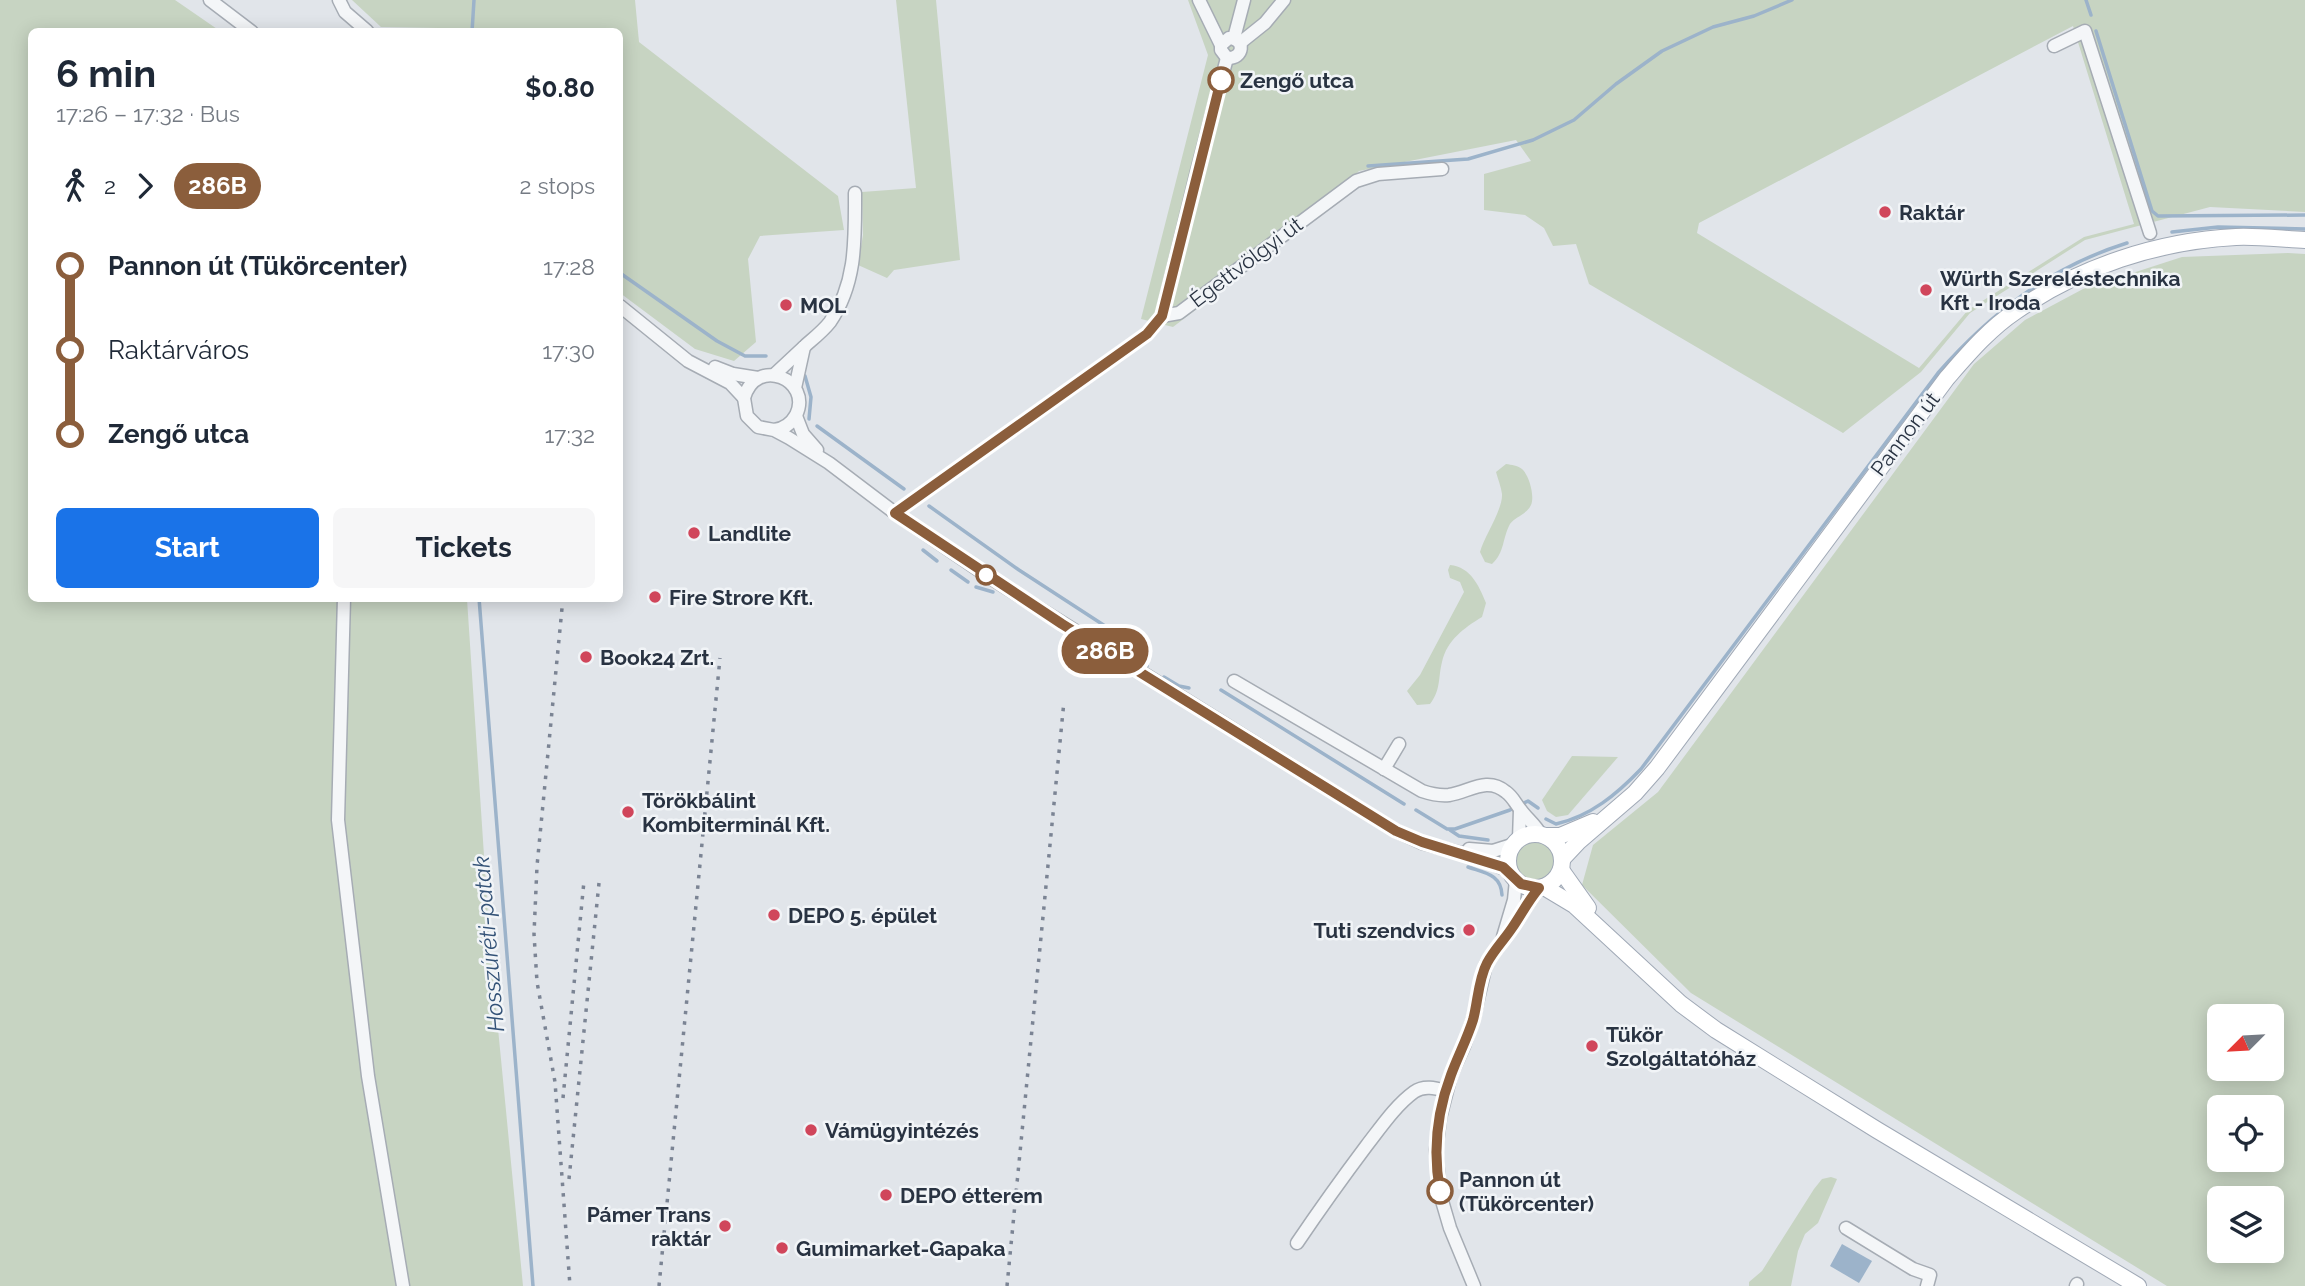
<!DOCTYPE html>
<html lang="en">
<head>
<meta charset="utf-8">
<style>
	body { margin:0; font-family:Raleway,sans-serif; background:#f6f6f7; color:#1f2937; height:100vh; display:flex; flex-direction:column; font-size:26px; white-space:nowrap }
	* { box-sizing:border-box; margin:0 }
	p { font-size:23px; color:#747a83 }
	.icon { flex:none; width:38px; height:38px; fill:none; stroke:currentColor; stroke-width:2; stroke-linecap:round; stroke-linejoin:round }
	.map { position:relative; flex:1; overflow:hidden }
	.side { position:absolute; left:28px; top:28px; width:595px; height:574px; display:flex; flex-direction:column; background:#fff; border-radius:10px; box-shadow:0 4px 18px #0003 }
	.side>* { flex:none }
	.badge { padding:0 14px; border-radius:23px; font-size:24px; line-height:46px }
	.needle { width:46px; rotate:246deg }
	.buttons { position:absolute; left:2207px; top:1004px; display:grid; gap:14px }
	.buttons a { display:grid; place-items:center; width:77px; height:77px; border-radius:10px; background:#fff; box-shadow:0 4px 18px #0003; font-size:35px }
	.map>.badge { position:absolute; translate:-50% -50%; box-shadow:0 0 0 4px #fff }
	.legs { display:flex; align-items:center; gap:10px; height:77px; padding:0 28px; font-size:23px }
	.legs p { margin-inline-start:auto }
	.head { display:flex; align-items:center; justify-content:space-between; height:119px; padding:0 28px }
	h1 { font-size:38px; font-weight:700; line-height:52px }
	.button { display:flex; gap:14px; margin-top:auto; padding:14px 28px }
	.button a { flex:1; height:80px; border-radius:10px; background:#1a73e8; color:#fff; font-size:28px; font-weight:700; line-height:80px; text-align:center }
	.button a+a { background:#f6f6f7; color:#1f2937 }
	ul { padding:0 28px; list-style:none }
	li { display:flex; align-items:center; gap:24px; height:84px; font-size:26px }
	li i { display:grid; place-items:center; width:10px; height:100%; margin:0 9px; background:currentColor }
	li i::after { content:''; width:18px; height:18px; margin:-9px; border:5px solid; border-radius:50%; background:#fff }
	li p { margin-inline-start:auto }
	li:first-child i { background:linear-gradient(#0000 50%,currentColor 0) }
	li:last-child i { background:linear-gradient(currentColor 50%,#0000 0) }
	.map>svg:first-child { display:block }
	.green { fill:#c7d4c2; fill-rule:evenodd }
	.water { fill:#9cb3ca }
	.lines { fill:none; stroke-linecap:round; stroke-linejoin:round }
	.stream { stroke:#9cb3ca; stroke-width:3.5 }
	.minor-casing { stroke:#a6acb4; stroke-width:15 }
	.major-casing { stroke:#a0a9b6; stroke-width:18 }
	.minor { stroke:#f4f6f8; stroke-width:12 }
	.major { stroke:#fff; stroke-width:16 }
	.rail { stroke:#7b8494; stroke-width:3.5; stroke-dasharray:3.5 7; stroke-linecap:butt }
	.line-1-casing { stroke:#fff; stroke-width:16 }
	.line-1 { stroke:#8b5e3c; stroke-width:10 }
	.stop-1-dot { fill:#fff; stroke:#8b5e3c; stroke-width:3.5 }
	.poi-dot { fill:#d0465b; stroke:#f1f4f7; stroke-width:2.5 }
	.labels { text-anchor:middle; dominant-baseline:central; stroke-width:5; stroke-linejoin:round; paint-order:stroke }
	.stop-label { font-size:21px; font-weight:bold; fill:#293342; stroke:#f1f4f7; text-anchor:start }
	.poi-label { font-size:21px; font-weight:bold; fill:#293342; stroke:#f1f4f7; text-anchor:start }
	.street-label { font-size:21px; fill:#293342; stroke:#f1f4f7 }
	.water-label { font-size:23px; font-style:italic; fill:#335277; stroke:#f1f4f7 }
</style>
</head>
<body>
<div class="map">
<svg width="2305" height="1286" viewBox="0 0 2305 1286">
	<rect width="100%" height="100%" fill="#e1e5ea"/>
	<g class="green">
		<path d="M0 0H175L220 31 32 32V598L467 599 490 946 523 1286H0Z"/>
		<path d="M352 0H635L639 42 838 196 844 230 760 236 748 259 756 342 734 361 695 349 620 293V32H440L438 28 381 27Z"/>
		<path d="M896 0H936L960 260 894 270 887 278 858 265 863 235 862 192 916 188Z"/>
		<path d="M1188 0H2305V212L2210 207 2085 240 1970 313 1921 372 1843 433 1589 284 1576 244 1553 246 1544 228 1525 215 1484 210V174L1531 161 1516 140 1359 171 1293 236 1173 327 1141 319 1208 55ZM2073 26 2134 224 2084 237 1968 310 1919 368 1697 233 1699 223Z"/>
		<path d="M2288 253 2305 254V1286H2167L1691 993 1582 885 1593 845 1658 792 1974 364 2025 320 2083 289 2182 257ZM2219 1017H2272V1069H2219ZM2219 1108H2272V1160H2219ZM2219 1199H2272V1251H2219Z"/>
		<path d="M1506 464C1512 465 1517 465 1522 469 1529 475 1535 496 1531 505 1527 514 1515 517 1510 524 1502 539 1505 552 1492 564L1485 562 1480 552C1485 535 1503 509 1502 494 1501 487 1498 479 1496 472Z"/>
		<path d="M1450 565C1471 567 1479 586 1486 603L1482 617C1464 628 1447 640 1442 662 1438 678 1441 690 1430 704L1417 705 1407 691 1420 675 1464 592 1460 582 1450 578 1448 570Z"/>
		<path d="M1572 756 1618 757 1568 815 1556 817 1547 811 1542 800Z"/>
		<circle cx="1536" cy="861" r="20"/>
		<path d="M1831 1177 1837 1179 1818 1223 1805 1234 1798 1251 1791 1286H1749V1282L1762 1271 1814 1189 1822 1179Z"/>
	</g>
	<path class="water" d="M1842 1244 1872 1261 1859 1283 1830 1266Z"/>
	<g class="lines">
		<g class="stream">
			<path d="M2086 0 2091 15"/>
			<path d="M2096 31 2152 211 2158 216 2305 215"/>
			<path d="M472 32 474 0"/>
			<path d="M1368 166 1468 159 1533 140 1574 120 1616 84 1662 51 1713 27 1754 16 1792 0"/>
			<path d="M2172 232 2218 227 2305 229"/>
			<path d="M620 273 717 341 745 356H766"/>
			<path d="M805 376 811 397 809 419"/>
			<path d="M817 426 904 489"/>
			<path d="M929 506 1019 570 1122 637 1124 640 1119 648 1147 666"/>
			<path d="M923 550 937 561"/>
			<path d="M951 570 968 582"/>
			<path d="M976 587 993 592"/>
			<path d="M479 598 533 1286"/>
			<path d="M1164 677 1179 686 1189 688"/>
			<path d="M1221 690 1404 804"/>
			<path d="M1416 810 1447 829H1455L1510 810 1528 801 1538 808"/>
			<path d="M1546 819 1556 824C1591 816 1617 794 1641 769L1938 373C1991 313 2050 267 2127 243"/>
			<path d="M1450 830 1459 836 1488 840"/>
			<path d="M1468 867C1485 873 1501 874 1502 895"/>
		</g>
		<defs>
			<g id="minor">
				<path d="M210 0 252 32"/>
				<path d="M339 0 345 12 367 31"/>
				<path d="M1199 0 1221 45V50L1227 58"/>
				<path d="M1234 38 1244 0"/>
				<path d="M1240 43 1265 23 1284 0"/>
				<path d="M1221 45 1229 38C1246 39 1244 59 1227 58"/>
				<path d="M2054 46 2085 31 2150 233"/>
				<path d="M620 306 688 361 730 383 744 398"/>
				<path d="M1162 316 1179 313 1356 181 1378 174 1442 169"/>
				<path d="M806 345C814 338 823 331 830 322 857 283 855 238 855 193"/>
				<path d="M715 367 733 374 758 378"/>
				<path d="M774 375 804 347"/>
				<path d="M795 388 804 347"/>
				<path d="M796 416 803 434 817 450"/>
				<path d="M774 430C784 429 791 424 796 415 813 380 756 355 744 398L747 416 758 427 774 430 789 438 829 463 895 513 989 577 1396 831 1422 843 1480 858 1511 872"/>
				<path d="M895 513 1147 334 1162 316 1197 171 1227 58"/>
				<path d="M344 598 338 820 368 1076 403 1286"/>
				<path d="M1234 681 1422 791C1431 794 1439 796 1449 795 1469 792 1487 776 1506 792 1513 797 1515 803 1520 809 1527 819 1535 824 1541 835"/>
				<path d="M1384 769 1399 744"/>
				<path d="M1519 839 1520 810"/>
				<path d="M1469 849 1493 851 1515 844"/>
				<path d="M1503 937 1514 900 1516 880"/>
				<path d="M1846 1228 1913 1269 1930 1275 1927 1286"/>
				<path d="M1297 1243C1320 1209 1343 1177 1367 1145 1381 1127 1396 1105 1414 1092 1424 1085 1435 1088 1446 1091"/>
				<path d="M1474 1286 1450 1228 1440 1194 1436 1150 1440 1118 1451 1075 1464 1046 1474 1016 1486 964 1539 888"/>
				<path d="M2076 1286 2077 1284"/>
			</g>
			<g id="major">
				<circle cx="1535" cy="861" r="27"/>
				<path d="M1546 836H1560L1593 822"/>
				<path d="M1562 859 1578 842 1635 793 1657 768 1947 378C1968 354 1989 329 2016 311 2080 267 2157 241 2236 237 2258 236 2282 239 2305 240"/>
				<path d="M1561 870 1588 908"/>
				<path d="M1544 887 1574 905 1681 1004 1716 1030 1877 1130 2138 1286"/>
			</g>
		</defs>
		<use href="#minor" class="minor-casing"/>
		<use href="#major" class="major-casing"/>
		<use href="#minor" class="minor"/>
		<use href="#major" class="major"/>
		<g class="rail">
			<path d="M563 598 537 866 534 934 537 982 555 1082 570 1286"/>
			<path d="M563 1098 584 881"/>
			<path d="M569 1179 599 883"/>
			<path d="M659 1286 720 658"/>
			<path d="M1007 1286 1064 701"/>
		</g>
	</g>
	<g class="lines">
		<defs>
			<path id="line-1" d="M1221 80 1162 316 1147 334 895 513 1062 624 1396 831 1422 842 1503 867 1521 884 1539 888C1528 901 1521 915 1512 928 1504 940 1494 950 1487 963 1478 980 1478 1002 1473 1020 1467 1039 1458 1056 1451 1075 1437 1112 1433 1153 1440 1191"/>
		</defs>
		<use href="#line-1" class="line-1-casing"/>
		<use href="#line-1" class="line-1"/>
	</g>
	<g class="stop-1-dot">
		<circle cx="1221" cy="80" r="12"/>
		<circle cx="986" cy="575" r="9"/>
		<circle cx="1440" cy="1191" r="12"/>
	</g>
	<g class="poi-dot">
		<circle cx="1885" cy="212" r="7"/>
		<circle cx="1926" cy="290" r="7"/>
		<circle cx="786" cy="305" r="7"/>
		<circle cx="694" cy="533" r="7"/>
		<circle cx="655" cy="597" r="7"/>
		<circle cx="586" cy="657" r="7"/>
		<circle cx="628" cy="812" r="7"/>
		<circle cx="774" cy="915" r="7"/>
		<circle cx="1469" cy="930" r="7"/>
		<circle cx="1592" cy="1046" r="7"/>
		<circle cx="811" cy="1130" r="7"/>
		<circle cx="886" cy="1195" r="7"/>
		<circle cx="725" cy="1226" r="7"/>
		<circle cx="782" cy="1248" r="7"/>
	</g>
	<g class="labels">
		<g class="stop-label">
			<text x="1240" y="80">Zengő utca</text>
			<text x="1459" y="1179">Pannon út<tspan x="1459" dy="24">(Tükörcenter)</tspan></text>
		</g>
		<g class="poi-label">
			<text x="1899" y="212">Raktár</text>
			<text x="1940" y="278">Würth Szereléstechnika<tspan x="1940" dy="24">Kft - Iroda</tspan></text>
			<text x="800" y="305">MOL</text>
			<text x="708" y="533">Landlite</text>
			<text x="669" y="597">Fire Strore Kft.</text>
			<text x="600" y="657">Book24 Zrt.</text>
			<text x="642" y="800">Törökbálint<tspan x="642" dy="24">Kombiterminál Kft.</tspan></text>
			<text x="788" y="915">DEPO 5. épület</text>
			<text x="1455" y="930" text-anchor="end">Tuti szendvics</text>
			<text x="1606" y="1034">Tükör<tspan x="1606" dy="24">Szolgáltatóház</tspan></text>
			<text x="825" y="1130">Vámügyintézés</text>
			<text x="900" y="1195">DEPO étterem</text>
			<text x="711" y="1214" text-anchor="end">Pámer Trans<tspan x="711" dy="24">raktár</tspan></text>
			<text x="796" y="1248">Gumimarket-Gapaka</text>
		</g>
		<g class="street-label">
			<text transform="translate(1246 262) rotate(-37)">Égettvölgyi út</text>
			<text transform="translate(1905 434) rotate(-53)">Pannon út</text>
		</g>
		<g class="water-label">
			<text transform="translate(488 944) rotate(-95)">Hosszúréti-patak</text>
		</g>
	</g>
</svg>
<div class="buttons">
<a><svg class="needle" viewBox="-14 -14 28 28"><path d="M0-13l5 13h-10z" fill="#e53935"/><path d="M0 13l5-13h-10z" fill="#747a83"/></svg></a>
<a><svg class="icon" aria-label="locate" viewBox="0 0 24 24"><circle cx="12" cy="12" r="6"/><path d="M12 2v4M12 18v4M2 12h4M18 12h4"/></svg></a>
<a><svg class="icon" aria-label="layers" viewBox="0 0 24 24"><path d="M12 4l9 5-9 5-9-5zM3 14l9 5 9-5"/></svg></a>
</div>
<b class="badge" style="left:1105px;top:651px;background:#8b5e3c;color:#fff">286B</b>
<section class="side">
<div class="head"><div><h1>6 min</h1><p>17:26 – 17:32 · Bus</p></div><b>$0.80</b></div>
<div class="legs"><svg class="icon" aria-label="walk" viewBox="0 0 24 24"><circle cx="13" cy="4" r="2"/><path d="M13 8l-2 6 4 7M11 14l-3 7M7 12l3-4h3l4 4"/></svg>2<svg class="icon" aria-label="forward" viewBox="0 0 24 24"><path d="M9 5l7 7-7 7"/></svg><b class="badge" style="background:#8b5e3c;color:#fff">286B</b><p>2 stops</p></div>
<ul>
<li><i style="color:#8b5e3c"></i><b>Pannon út (Tükörcenter)</b><p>17:28</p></li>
<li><i style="color:#8b5e3c"></i><span>Raktárváros</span><p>17:30</p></li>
<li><i style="color:#8b5e3c"></i><b>Zengő utca</b><p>17:32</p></li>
</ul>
<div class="button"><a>Start</a><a>Tickets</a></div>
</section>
</div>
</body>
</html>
